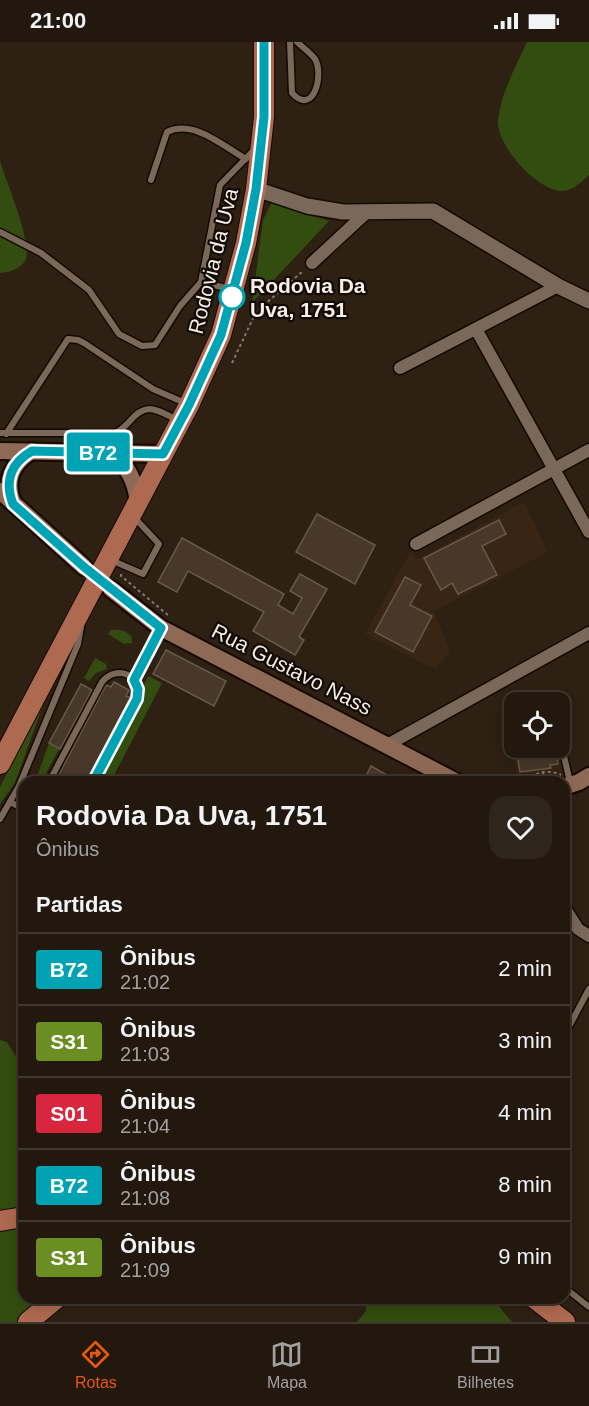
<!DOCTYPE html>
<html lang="pt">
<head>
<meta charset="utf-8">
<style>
	body { margin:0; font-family:Arial,sans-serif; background:#2e251c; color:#f1f3f6; height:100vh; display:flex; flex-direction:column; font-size:22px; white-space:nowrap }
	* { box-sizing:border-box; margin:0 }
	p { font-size:20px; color:#a2a09e }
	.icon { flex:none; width:33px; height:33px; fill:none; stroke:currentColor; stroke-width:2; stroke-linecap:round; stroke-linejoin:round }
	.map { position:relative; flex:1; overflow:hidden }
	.drawer { position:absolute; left:18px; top:734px; width:552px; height:528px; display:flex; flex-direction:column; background:#22180e; border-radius:18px; box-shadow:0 3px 15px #0003,0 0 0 2px #3f372e }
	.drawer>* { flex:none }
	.badge { padding:0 12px; border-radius:4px; font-size:21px; line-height:39px }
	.controls { position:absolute; left:504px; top:650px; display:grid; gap:12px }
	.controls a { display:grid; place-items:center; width:66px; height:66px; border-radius:12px; background:#22180e; box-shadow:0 3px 15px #0003,0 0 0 2px #3f372e; font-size:30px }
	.map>.badge { position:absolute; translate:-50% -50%; box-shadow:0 0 0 3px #fff }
	h2 { padding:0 18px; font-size:22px; line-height:54px }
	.round { display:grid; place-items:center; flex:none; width:63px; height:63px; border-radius:18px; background:#2e251c }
	.head { display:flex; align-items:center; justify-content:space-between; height:102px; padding:0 18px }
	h1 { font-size:28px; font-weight:800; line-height:45px }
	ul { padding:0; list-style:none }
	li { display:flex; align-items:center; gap:18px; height:72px; padding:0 18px; border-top:2px solid #3f372e }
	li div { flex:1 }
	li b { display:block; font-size:22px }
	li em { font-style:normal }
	li .badge { min-width:66px; font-weight:700; text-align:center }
	.status { display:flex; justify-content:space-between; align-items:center; height:42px; padding:0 30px; background:#22180e; direction:ltr }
	.status svg { height:16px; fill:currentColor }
	.menu { display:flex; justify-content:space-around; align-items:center; height:84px; border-top:2px solid #3f372e; background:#22180e; font-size:16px; color:#a2a09e }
	.menu a { display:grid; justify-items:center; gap:3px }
	.menu .current { color:#ea580c }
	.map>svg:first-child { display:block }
	.built { fill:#382513 }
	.green { fill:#334d10 }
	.building { fill:#47382a; stroke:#69594b; stroke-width:1.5 }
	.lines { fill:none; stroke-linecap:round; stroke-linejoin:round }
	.service-casing { stroke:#160901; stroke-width:9 }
	.minor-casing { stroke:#160901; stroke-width:15 }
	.tertiary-casing { stroke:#160901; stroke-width:18 }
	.secondary-casing { stroke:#160901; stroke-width:20 }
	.trunk-casing { stroke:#160901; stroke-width:22 }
	.path { stroke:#84786d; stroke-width:2; stroke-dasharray:3 3; stroke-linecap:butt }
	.service { stroke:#7a695a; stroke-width:6 }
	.minor { stroke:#7a695a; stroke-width:12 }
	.tertiary { stroke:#7a695a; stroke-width:15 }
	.secondary { stroke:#8e6a56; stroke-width:16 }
	.trunk { stroke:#ae6a50; stroke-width:20 }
	.line-casing { stroke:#fff; stroke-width:14 }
	.line { stroke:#00a3b4; stroke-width:9 }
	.stop-dot { fill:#fff; stroke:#00a3b4; stroke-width:3 }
	.labels { text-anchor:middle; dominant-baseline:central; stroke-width:4.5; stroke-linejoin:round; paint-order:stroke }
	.street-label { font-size:21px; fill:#f8eee6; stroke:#110b06 }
	.stop-label { font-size:21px; font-weight:bold; fill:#f8eee6; stroke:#110b06; text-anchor:start }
</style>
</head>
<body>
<div class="status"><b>21:00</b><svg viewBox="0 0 49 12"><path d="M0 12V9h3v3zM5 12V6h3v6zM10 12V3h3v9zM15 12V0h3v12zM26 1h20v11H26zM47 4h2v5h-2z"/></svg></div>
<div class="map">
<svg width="589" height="1280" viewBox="0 0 589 1280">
	<rect width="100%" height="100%" fill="#2e2013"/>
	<g class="built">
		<path d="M524 460 548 510 434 569 450 610 435 627 365 592 410 510 418 517Z"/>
		<path d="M560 685 570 734 542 739H519L510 695 514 694V705H560Z"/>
	</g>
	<g class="green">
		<path d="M527 0H589V133C581 140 573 149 562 149 537 149 496 103 498 78 501 51 516 24 527 0Z"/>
		<path d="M0 118C5 139 34 202 25 219 19 228 9 230 0 231Z"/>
		<path d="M272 160 329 179 252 261 263 178Z"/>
		<path d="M111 588C120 587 134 590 132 601L124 602 108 592Z"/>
		<path d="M95 616 106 622 107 627 96 631 89 639 84 636Z"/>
		<path d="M148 634 162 641 111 739H99L143 657V645Z"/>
		<path d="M43 663 15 741 0 762V745Z"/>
		<path d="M49 701 59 707 42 739 35 740Z"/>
		<path d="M0 998 7 1000 24 1027V1166L0 1170Z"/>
		<path d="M24 1179V1256H44L20 1280H0V1183Z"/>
		<path d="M367 1256H492L512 1280H357L366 1269Z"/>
	</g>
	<g class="building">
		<path d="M317 472 375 503 355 542 296 510Z"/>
		<path d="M499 478 506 492 482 504 497 533 458 552 452 541 441 548 424 516Z"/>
		<path d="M182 496 284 552 278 563 293 572 302 556 290 549 300 532 327 547 299 595 304 598 295 613 253 589 264 570 188 529 177 550 158 540Z"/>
		<path d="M405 535 421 543 410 563 432 574 413 610 375 590Z"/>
		<path d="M166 608 226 639 214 664 153 632Z"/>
		<path d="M114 640 129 648 126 654 131 656 88 740H55L106 643 111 645Z"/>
		<path d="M81 642 92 648 60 707 49 701Z"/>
		<path d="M526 705H554L558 722 550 723 551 726 520 730 517 712 527 710Z"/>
		<path d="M371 724 399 740H363Z"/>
	</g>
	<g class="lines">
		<defs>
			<g id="service">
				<path d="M290 0 292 51C314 75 324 32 315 17 311 11 302 5 297 0"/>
				<path d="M151 138 167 90C193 77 223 104 246 117"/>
				<path d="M0 190 41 211 89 248 119 292 142 304 155 303 180 264 201 240 230 247"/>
				<path d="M201 240 220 143 254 108"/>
				<path d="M0 391H114C120 390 124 385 129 380 147 358 157 368 179 379"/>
				<path d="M6 392 68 297 78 298 84 301 153 347 185 361"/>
				<path d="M111 518 143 532 159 502 133 474"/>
				<path d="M134 638 161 586"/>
				<path d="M560 697 570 740"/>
				<path d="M49 740 102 640C117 622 143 633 137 657L93 740"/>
				<path d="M10 760 24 767"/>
				<path d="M0 777 19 744 78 602 81 585"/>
				<path d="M564 994 589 947"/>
				<path d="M564 1245 589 1265"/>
			</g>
			<g id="minor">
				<path d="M312 221 367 170"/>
				<path d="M476 287 589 490"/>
				<path d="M400 326 558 244"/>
				<path d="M416 502 589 408"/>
				<path d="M389 702 589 591"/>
				<path d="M564 865 578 887 589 894"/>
			</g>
			<path id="tertiary" d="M256 147 307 164 343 170 433 169 558 244 589 259"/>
			<g id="secondary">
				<path d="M0 409 163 412"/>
				<path d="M113 411C129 425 136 441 138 461"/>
				<path d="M0 449 84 525"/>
				<path d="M13 461C4 439 12 421 32 409"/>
				<path d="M111 547 161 586 457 740"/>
				<path d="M564 745 579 740 589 734"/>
			</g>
			<g id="trunk">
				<path d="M0 722 189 363 221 293 246 201 256 147 264 75V0"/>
				<path d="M0 1179 24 1175"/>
				<path d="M534 1256 565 1280"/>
				<path d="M28 1280 57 1256"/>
			</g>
		</defs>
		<use href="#service" class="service-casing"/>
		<use href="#minor" class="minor-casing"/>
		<use href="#tertiary" class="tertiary-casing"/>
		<use href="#secondary" class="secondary-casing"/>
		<use href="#trunk" class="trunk-casing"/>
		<g class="path">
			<path d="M232 321 256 270 303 229"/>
			<path d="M121 532V534L168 573"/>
			<path d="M543 731 545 740"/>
			<path d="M527 740C536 729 548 727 561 733"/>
		</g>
		<use href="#service" class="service"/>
		<use href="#minor" class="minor"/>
		<use href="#tertiary" class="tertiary"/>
		<use href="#secondary" class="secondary"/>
		<use href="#trunk" class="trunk"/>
	</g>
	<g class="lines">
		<defs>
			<path id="line" d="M93 740 137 657 138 647 134 638 161 586 84 525 13 462C4 439 11 421 32 409L163 412 189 363 221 293 246 201 256 147 264 75V0"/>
		</defs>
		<use href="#line" class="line-casing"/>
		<use href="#line" class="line"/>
	</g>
	<circle class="stop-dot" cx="232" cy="255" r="12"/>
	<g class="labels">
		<g class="street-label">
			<text transform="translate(213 219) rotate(-76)">Rodovia da Uva</text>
			<text transform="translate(292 627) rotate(27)">Rua Gustavo Nass</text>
		</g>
		<g class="stop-label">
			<text x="250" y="243">Rodovia Da<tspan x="250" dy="24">Uva, 1751</tspan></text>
		</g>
	</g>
</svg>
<div class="controls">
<a><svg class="icon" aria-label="locate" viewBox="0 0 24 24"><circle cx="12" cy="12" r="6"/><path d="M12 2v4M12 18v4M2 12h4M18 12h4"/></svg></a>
</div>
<b class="badge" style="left:98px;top:410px;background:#00a3b4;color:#fff">B72</b>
<section class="drawer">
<div class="head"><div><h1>Rodovia Da Uva, 1751</h1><p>Ônibus</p></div><a class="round"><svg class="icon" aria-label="heart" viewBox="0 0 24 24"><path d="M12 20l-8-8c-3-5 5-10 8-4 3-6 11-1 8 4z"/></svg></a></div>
<h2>Partidas</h2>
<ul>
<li><span class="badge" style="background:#00a3b4;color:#fff">B72</span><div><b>Ônibus</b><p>21:02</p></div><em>2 min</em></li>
<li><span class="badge" style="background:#6b8e23;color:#fff">S31</span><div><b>Ônibus</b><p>21:03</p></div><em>3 min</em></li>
<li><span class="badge" style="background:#d7263d;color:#fff">S01</span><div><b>Ônibus</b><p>21:04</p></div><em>4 min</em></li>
<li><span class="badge" style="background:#00a3b4;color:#fff">B72</span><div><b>Ônibus</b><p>21:08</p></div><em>8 min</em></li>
<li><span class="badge" style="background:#6b8e23;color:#fff">S31</span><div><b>Ônibus</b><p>21:09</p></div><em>9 min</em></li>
</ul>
</section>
</div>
<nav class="menu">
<a class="current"><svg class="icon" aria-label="directions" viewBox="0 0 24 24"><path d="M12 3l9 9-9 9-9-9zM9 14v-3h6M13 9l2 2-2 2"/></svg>Rotas</a>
<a><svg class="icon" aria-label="map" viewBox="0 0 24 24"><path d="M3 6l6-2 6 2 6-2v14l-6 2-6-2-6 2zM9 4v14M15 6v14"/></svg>Mapa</a>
<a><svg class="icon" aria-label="tickets" viewBox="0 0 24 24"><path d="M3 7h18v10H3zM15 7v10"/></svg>Bilhetes</a>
</nav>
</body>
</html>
